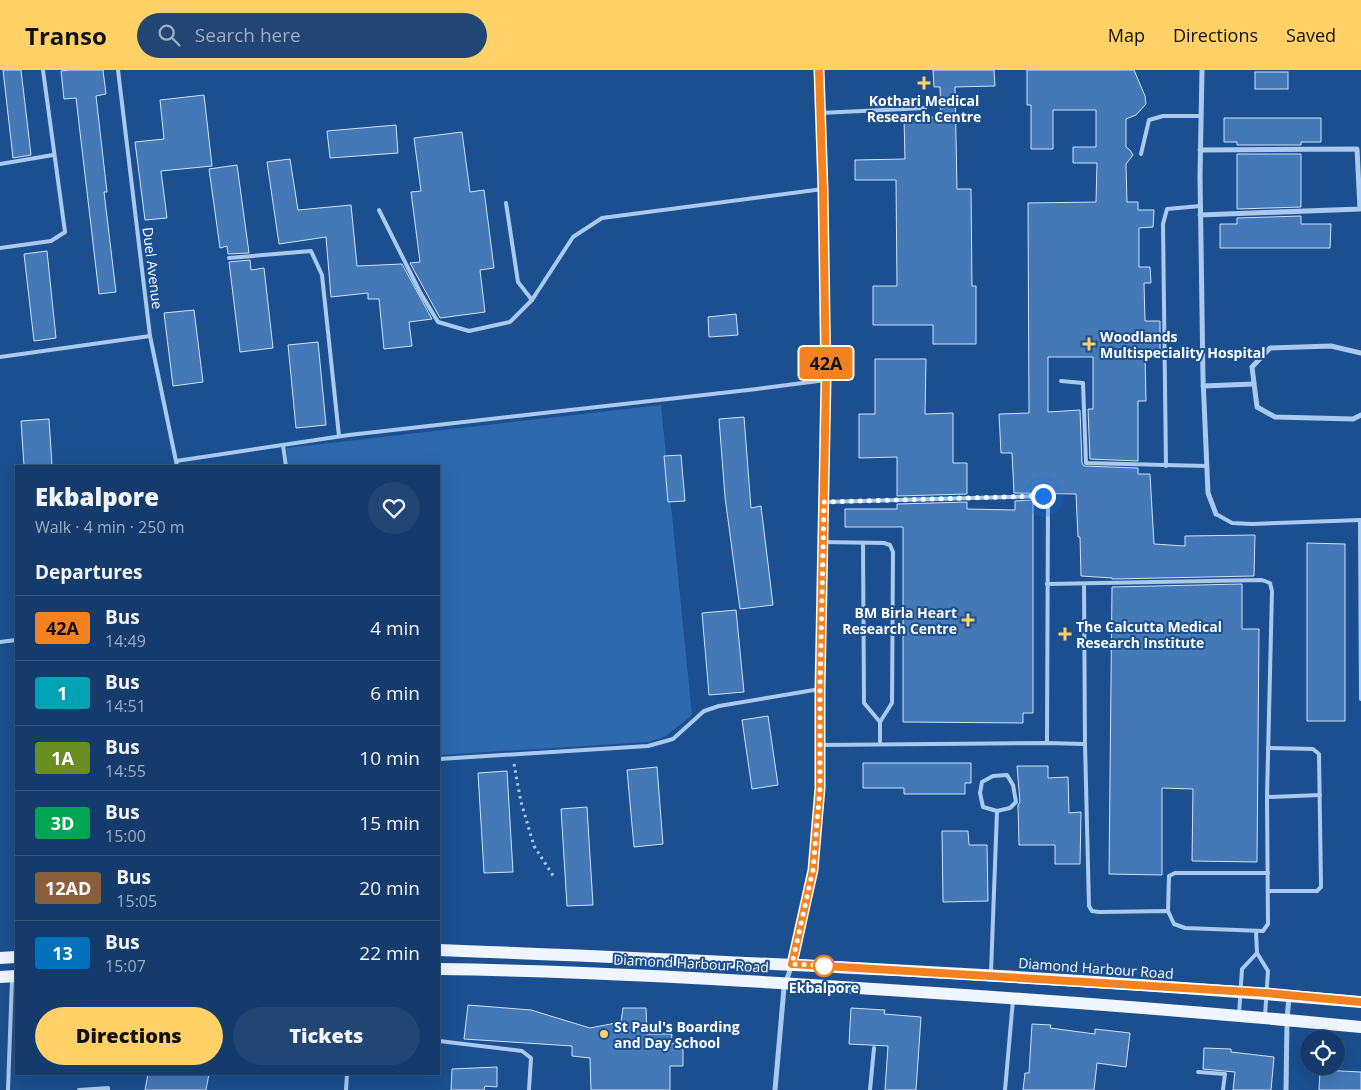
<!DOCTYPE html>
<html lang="en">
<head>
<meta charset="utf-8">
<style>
	body { margin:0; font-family:"Open Sans",sans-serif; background:#214673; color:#f1f3f6; height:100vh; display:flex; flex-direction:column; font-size:19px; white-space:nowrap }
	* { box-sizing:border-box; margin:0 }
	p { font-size:16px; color:#9dadc1 }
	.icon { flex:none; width:28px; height:28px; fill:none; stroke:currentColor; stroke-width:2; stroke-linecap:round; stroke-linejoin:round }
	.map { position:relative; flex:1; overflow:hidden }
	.drawer { position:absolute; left:15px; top:395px; width:425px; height:610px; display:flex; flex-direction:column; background:#143b6b; border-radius:0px; box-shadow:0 5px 20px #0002,0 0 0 1px #33557e }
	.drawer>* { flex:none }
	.badge { padding:0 10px; border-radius:4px; font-size:18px; line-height:32px }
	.fabs { position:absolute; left:1300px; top:960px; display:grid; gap:10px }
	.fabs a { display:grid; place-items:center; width:45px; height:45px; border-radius:50%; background:#143b6b; box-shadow:0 5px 20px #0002,0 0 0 1px #33557e; font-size:25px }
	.you { position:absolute; width:25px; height:25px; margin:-12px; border:4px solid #fff; border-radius:50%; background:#1a73e8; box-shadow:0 0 0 8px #1a73e833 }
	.map>.badge { position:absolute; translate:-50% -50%; box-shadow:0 0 0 2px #fff }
	h2 { padding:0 20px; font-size:19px; line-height:45px }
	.round { display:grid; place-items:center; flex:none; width:52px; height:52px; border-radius:26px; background:#214673 }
	.head { display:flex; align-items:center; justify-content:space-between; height:85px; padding:0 20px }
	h1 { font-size:24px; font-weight:800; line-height:38px }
	.button { display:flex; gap:10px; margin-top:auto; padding:10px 20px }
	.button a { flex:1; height:58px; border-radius:30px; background:#ffd166; color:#111; font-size:20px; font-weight:800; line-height:58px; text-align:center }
	.button a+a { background:#214673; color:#f1f3f6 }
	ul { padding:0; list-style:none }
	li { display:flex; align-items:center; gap:15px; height:65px; padding:0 20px; border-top:1px solid #33557e }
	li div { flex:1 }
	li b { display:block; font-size:19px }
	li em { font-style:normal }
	li .badge { min-width:55px; font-weight:700; text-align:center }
	header { display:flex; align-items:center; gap:30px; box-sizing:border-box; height:70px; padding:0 25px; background:#ffd166; color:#111 }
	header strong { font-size:24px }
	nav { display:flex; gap:28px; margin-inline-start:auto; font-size:18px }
	.search { width:350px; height:45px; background:#214673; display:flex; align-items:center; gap:12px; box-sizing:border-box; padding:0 18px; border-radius:28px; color:#9dadc1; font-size:19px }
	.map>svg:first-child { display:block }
	.green { fill:#2e69ad }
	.building { fill:#4478b7; stroke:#cfe3fa }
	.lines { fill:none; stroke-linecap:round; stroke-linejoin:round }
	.path { stroke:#a9c9ee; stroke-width:3; stroke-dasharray:2.5 4; stroke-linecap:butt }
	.lane { stroke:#a9c9ee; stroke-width:4 }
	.street { stroke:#a9c9ee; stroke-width:5 }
	.primary { stroke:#f0f6ff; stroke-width:12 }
	.line-casing { stroke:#fff; stroke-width:11 }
	.line { stroke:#f58220; stroke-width:8 }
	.walk { stroke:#fff; stroke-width:5; stroke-dasharray:0 9 }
	.poi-dot { fill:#ffd166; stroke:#1b4f8f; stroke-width:2 }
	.stop-dot { fill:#fff; stroke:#f58220; stroke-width:2.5 }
	.labels { text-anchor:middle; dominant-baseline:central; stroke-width:4; stroke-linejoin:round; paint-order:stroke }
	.poi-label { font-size:14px; font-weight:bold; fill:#fff; stroke:#1b4f8f; text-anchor:start }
	.street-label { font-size:14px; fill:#fff; stroke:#1b4f8f }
	.stop-label { font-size:14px; font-weight:bold; fill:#fff; stroke:#1b4f8f }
</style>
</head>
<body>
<header>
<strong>Transo</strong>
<div class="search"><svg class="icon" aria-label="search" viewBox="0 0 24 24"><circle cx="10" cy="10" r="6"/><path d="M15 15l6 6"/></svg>Search here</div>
<nav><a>Map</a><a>Directions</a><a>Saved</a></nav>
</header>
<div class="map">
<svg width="1361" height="1020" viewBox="0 0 1361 1020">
	<rect width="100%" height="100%" fill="#1b4f8f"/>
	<path class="green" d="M661 335 692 645 666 666 648 672 439 685V396H288L287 378Z"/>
	<g class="building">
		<path d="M3 0H21L31 85 13 88Z"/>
		<path d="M69 0H103L106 24 96 26 107 122H104L116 222 99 224 76 28 64 29 61 1Z"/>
		<path d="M933 0H994L995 16 955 17 957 119H971L972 216H976V274H933V255H873V216H897L896 110H855V90L905 89 904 48 941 47 940 17H934Z"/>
		<path d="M1027 0H1134L1145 26 1146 34 1136 45 1126 49V77L1130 80 1133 85 1126 94 1127 132H1138V140H1154L1153 157 1139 158V197H1150L1151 213H1144L1145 251H1160V286H1145L1146 331H1138V391L1090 389 1088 339H1093V287H1048V342L1080 340 1082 393 1084 396 1138 398V404H1150L1154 474 1185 476V466L1255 465 1254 506 1112 509V508L1081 506 1080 467H1078L1076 424 1014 423 1012 383H1001L999 344 1029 343 1028 133 1096 132 1097 93H1073V77H1096V40H1053V79H1031V35H1027Z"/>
		<rect x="1255" y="2" width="33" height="17"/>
		<path d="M204 25 212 96 161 101 167 148 145 150 135 72 164 69 160 30Z"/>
		<path d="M1224 48H1321V72H1301V75H1237V72H1224Z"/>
		<path d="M396 55 398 83 330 88 327 61Z"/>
		<path d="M462 62 470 122 484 120 494 198 480 200 485 242 440 248 410 193 420 192 411 122 421 121 414 68Z"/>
		<path d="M1237 84H1301V137L1237 139Z"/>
		<path d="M290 89 298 140 351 135 357 196 402 194 432 249 409 252 412 276 384 279 379 229H368V223L331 227 326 167 279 174 267 92Z"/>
		<path d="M237 95 249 183 228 184 227 176 220 178 209 99Z"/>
		<path d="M1301 146V154H1331L1330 178H1220V154H1237V148Z"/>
		<path d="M47 181 56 268 34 271 24 184Z"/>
		<path d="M250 190 251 200 264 198 273 278 240 282 229 192Z"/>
		<path d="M194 240 203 312 173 316 164 243Z"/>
		<path d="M736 244 738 265 709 267 708 247Z"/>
		<path d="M318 272 326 355 296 358 288 275Z"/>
		<path d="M875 289H926L925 344 953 343V393H967V424L897 426V387L859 388V344H875Z"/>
		<path d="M744 347 751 438 761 436 773 535 740 539 725 427 719 349Z"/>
		<path d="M49 349 52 396H24L21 351Z"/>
		<path d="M681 385 685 431 668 432 664 386Z"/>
		<path d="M1033 430V643H1023V653L903 652V457H845V439H897V434L967 432V439L1015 440V431Z"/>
		<path d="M1307 473 1345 474V651H1307Z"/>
		<path d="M1242 514V559H1259L1257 792 1192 791 1193 719 1162 718V805L1109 804 1112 517Z"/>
		<path d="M736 540 744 622 709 625 702 543Z"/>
		<path d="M768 646 778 715 752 719 742 650Z"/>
		<path d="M863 693H971V713H965V724H904V718H863Z"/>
		<path d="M1017 696H1048V708L1068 707 1069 743 1081 742 1080 794H1055V775H1019L1018 735 1020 732Z"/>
		<path d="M657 697 663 774 634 777 627 700Z"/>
		<path d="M507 701 513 802 484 803 478 703Z"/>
		<path d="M587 737 593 835 567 836 561 739Z"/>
		<path d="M942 761H968L969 775H987L988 831 943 832Z"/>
		<path d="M468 935 531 940 590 958 621 952 623 938H646L647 964H672L671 974 683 972V996H670V1020H591L590 988 572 986V976L464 969Z"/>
		<path d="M851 938 885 940 884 944 921 947 916 1020H885L888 976 849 974Z"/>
		<path d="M1032 954 1051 955 1050 958 1095 964V959L1130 963 1126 997 1097 993 1094 1020H1023L1025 1003H1029Z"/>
		<path d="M1204 978 1231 979V982L1274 987 1271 1020H1233L1235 1002 1203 999Z"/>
		<path d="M497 997V1017L485 1016 484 1020H451L452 999Z"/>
		<path d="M1320 1000 1361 1002V1020H1319Z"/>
		<path d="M148 1004H209L206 1020H145Z"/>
	</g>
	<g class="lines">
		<path class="path" d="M514 694 521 732 534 776 554 807"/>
		<g class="lane">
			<path d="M118 0 150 266 177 396"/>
			<path d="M820 43 925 38"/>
			<path d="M1141 84 1149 50 1163 46H1201"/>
			<path d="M0 94 53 85"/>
			<path d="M506 133 518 212 532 230"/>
			<path d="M379 140 420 222 438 252 469 261 510 252 532 230 573 167 602 148 823 119"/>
			<path d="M0 178 51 171 65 162 43 0"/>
			<path d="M229 188 311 181 322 205 339 366"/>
			<path d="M0 287 150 266"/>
			<path d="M1061 311 1083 313 1086 393 1206 396"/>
			<path d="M283 375 286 396"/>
			<path d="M176 391 349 365 757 319 826 310"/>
			<path d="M1166 396 1163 154 1167 139 1200 136"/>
			<path d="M824 432 1043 426 1048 429 1047 673"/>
			<path d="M1216 444 1232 453 1252 454 1361 450"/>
			<path d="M1360 450 1361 629"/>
			<path d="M823 472 884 473 890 475 893 482 892 633 880 652V674"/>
			<path d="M863 473 864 633 880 652"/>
			<path d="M1047 514 1262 510 1270 513 1272 521 1267 727 1268 854 1263 861 1185 858 1174 854 1168 841 1099 842 1092 841 1089 836 1085 674 1084 514"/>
			<path d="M0 572 16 570"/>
			<path d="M820 675 1047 673 1085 674"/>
			<path d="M1268 678 1313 679 1319 684 1321 817 1317 821H1268"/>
			<path d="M439 689 648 676 673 669 704 641 719 636 820 619"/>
			<path d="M1267 727 1320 725"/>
			<path d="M1168 841 1169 806 1175 803H1268"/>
			<path d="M1256 861 1257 883 1268 901 1265 946"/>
			<path d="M991 902 997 741 983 737 980 723 982 712 993 706 1007 705 1013 715 1016 732 1010 738 997 741"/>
			<path d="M1239 945 1242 899 1257 883"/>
			<path d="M439 971 522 981 531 988 529 1020"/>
			<path d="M1198 1002 1225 1004 1223 1020"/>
			<path d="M8 1020 12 909"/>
			<path d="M79 1020 108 1018V1020"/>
			<path d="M346 1020 347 1004"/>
			<path d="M870 1020 874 978"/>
			<path d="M1005 1020 1013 930"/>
		</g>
		<g class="street">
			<path d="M1202 0 1200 106 1203 308 1208 423 1216 444"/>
			<path d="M1200 145 1360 139 1357 79 1200 80"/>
			<path d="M1361 283 1331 276 1270 278 1252 297 1257 337 1275 347 1353 349 1361 345"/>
			<path d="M1203 316 1253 314"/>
			<path d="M775 1020 784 918 792 894 813 800 820 718V619L826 310 823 119 819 0"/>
			<path d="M1286 1020 1287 950 1289 926"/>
		</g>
		<g class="primary">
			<path d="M439 880C746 892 1054 905 1361 932"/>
			<path d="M0 888 16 887"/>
			<path d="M439 899C589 901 739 910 889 920 1046 930 1204 942 1361 957"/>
			<path d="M0 907 16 906"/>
		</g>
	</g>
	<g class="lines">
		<defs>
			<path id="line" d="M819 0 823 119 826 310 820 619V718L813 800 792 894 1266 923 1361 932"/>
		</defs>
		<use href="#line" class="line-casing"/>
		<use href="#line" class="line"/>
		<path class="walk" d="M824 896H832L792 894 813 800 820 718V619L824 432 1043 426"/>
	</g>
	<g class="poi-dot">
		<path d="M921.5 5.5h5v5h5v5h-5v5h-5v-5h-5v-5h5z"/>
		<path d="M1086.5 266.5h5v5h5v5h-5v5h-5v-5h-5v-5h5z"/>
		<path d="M965.5 542.5h5v5h5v5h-5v5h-5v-5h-5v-5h5z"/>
		<path d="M1062.5 556.5h5v5h5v5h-5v5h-5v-5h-5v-5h5z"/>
		<circle cx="604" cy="964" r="5"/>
	</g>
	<circle class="stop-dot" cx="824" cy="896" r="10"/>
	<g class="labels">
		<g class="poi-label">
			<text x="924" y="30" text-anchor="middle">Kothari Medical<tspan x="924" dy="16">Research Centre</tspan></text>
			<text x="1100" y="266">Woodlands<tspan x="1100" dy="16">Multispeciality Hospital</tspan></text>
			<text x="957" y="542" text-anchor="end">BM Birla Heart<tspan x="957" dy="16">Research Centre</tspan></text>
			<text x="1076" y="556">The Calcutta Medical<tspan x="1076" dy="16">Research Institute</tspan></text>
			<text x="614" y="956">St Paul's Boarding<tspan x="614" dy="16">and Day School</tspan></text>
		</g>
		<g class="street-label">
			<text transform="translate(153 198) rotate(83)">Duel Avenue</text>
			<text transform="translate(691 893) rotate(3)">Diamond Harbour Road</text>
			<text transform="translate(1096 898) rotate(4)">Diamond Harbour Road</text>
		</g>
		<g class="stop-label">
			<text x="824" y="917">Ekbalpore</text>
		</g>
	</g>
</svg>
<div class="fabs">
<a><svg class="icon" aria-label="locate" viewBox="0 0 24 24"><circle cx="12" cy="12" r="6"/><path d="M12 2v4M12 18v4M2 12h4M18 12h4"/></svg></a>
</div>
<div class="you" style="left:1043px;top:426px"></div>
<b class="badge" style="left:826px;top:293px;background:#f58220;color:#111">42A</b>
<section class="drawer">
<div class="head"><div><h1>Ekbalpore</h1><p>Walk · 4 min · 250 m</p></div><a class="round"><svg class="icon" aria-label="heart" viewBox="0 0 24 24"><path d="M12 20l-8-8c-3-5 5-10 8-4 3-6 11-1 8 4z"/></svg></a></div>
<h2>Departures</h2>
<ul>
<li><span class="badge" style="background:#f58220;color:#111">42A</span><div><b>Bus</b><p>14:49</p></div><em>4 min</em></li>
<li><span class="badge" style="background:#00a3b4;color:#fff">1</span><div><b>Bus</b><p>14:51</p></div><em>6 min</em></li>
<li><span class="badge" style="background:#6b8e23;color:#fff">1A</span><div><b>Bus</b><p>14:55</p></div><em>10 min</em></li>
<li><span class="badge" style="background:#00a651;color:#fff">3D</span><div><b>Bus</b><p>15:00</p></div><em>15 min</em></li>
<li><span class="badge" style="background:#8b5e3c;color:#fff">12AD</span><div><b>Bus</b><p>15:05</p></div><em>20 min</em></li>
<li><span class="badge" style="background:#0072bc;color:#fff">13</span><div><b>Bus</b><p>15:07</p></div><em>22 min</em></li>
</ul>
<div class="button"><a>Directions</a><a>Tickets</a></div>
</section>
</div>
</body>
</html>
